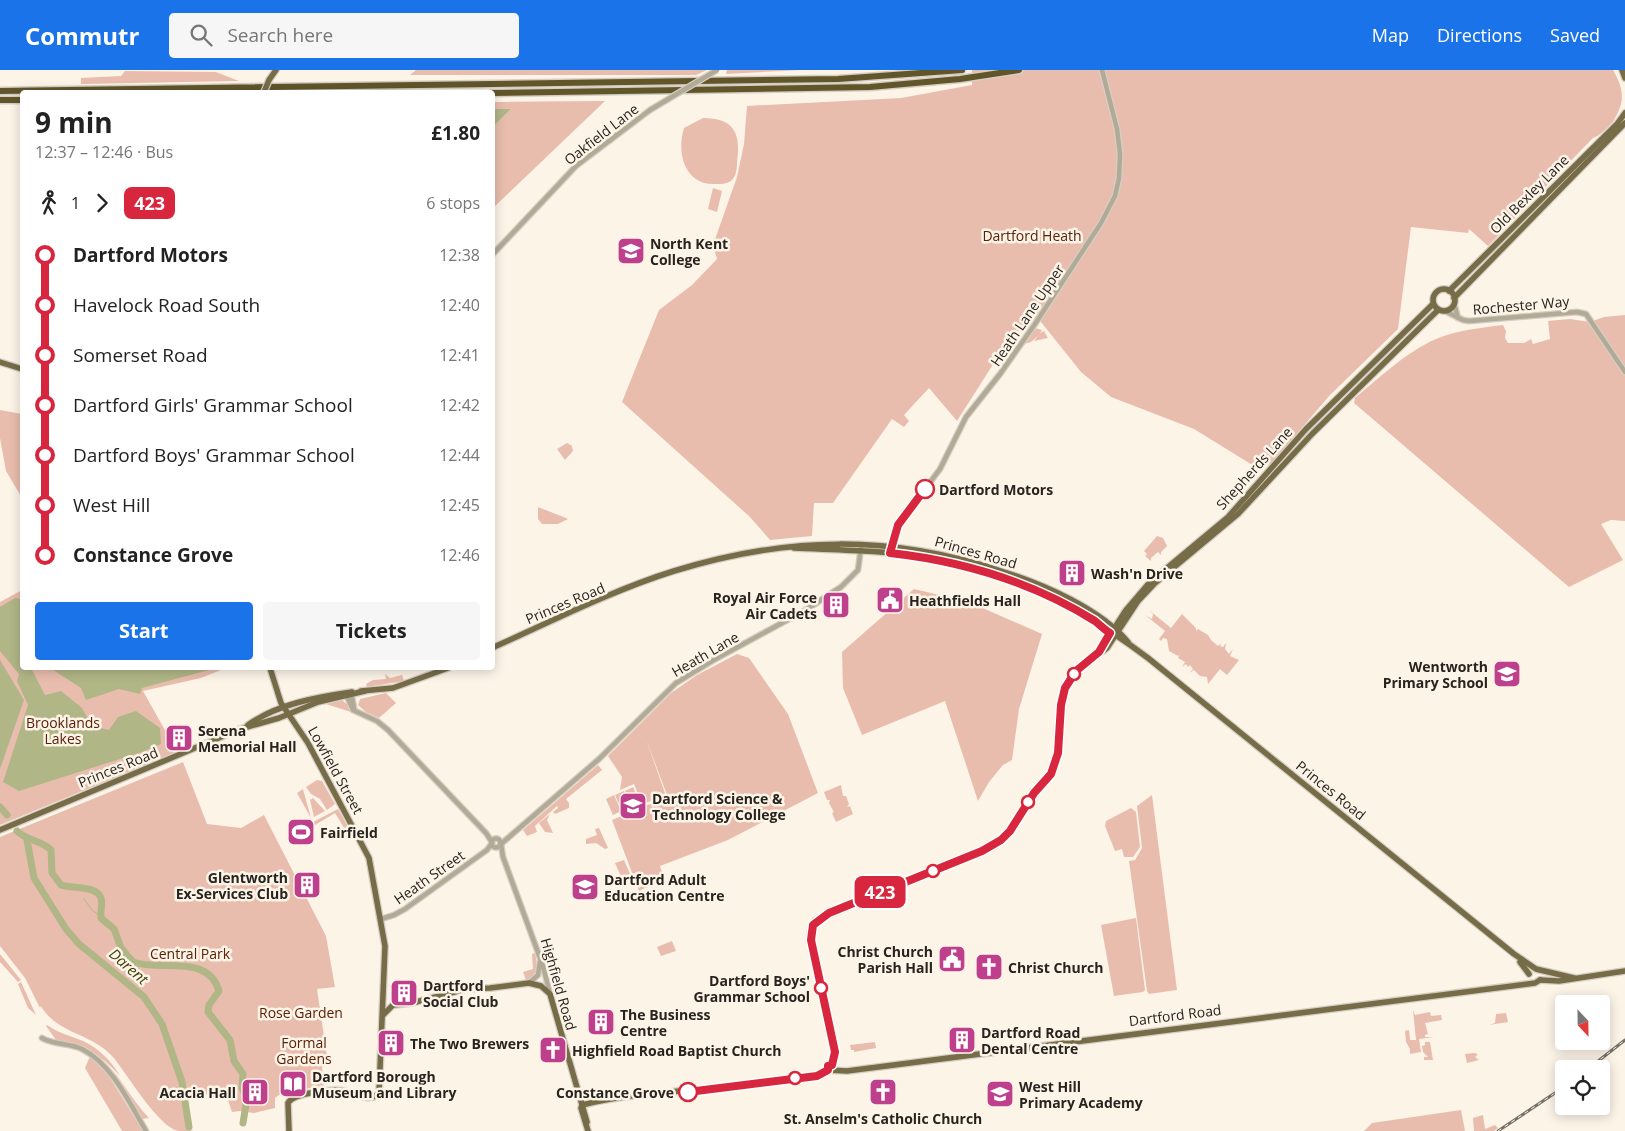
<!DOCTYPE html>
<html lang="en">
<head>
<meta charset="utf-8">
<style>
	body { margin:0; font-family:"Open Sans",sans-serif; background:#f6f6f6; color:#222; height:100vh; display:flex; flex-direction:column; font-size:19px; white-space:nowrap }
	* { box-sizing:border-box; margin:0 }
	p { font-size:16px; color:#767676 }
	.icon { flex:none; width:28px; height:28px; fill:none; stroke:currentColor; stroke-width:2; stroke-linecap:round; stroke-linejoin:round }
	.map { position:relative; flex:1; overflow:hidden }
	.side { position:absolute; left:20px; top:20px; width:475px; height:580px; display:flex; flex-direction:column; background:#fff; border-radius:5px; box-shadow:0 2px 12px #0003 }
	.side>* { flex:none }
	.badge { padding:0 10px; border-radius:8px; font-size:18px; line-height:32px }
	.needle { width:32px; rotate:158deg }
	.tools { position:absolute; left:1555px; top:925px; display:grid; gap:10px }
	.tools a { display:grid; place-items:center; width:55px; height:55px; border-radius:5px; background:#fff; box-shadow:0 2px 12px #0003; font-size:25px }
	.map>.badge { position:absolute; translate:-50% -50%; box-shadow:0 0 0 2px #fff }
	.legs { display:flex; align-items:center; gap:8px; height:55px; padding:0 15px; font-size:16px }
	.legs p { margin-inline-start:auto }
	.head { display:flex; align-items:center; justify-content:space-between; height:85px; padding:0 15px }
	h1 { font-size:28px; font-weight:700; line-height:38px }
	.primary-button { display:flex; gap:10px; margin-top:auto; padding:10px 15px }
	.primary-button a { flex:1; height:58px; border-radius:5px; background:#1a73e8; color:#fff; font-size:20px; font-weight:700; line-height:58px; text-align:center }
	.primary-button a+a { background:#f6f6f6; color:#222 }
	ul { padding:0 15px; list-style:none }
	li { display:flex; align-items:center; gap:18px; height:50px; font-size:19px }
	li i { display:grid; place-items:center; width:8px; height:100%; margin:0 6px; background:currentColor }
	li i::after { content:''; width:12px; height:12px; margin:-6px; border:4px solid; border-radius:50%; background:#fff }
	li p { margin-inline-start:auto }
	li:first-child i { background:linear-gradient(#0000 50%,currentColor 0) }
	li:last-child i { background:linear-gradient(currentColor 50%,#0000 0) }
	header { display:flex; align-items:center; gap:30px; box-sizing:border-box; height:70px; padding:0 25px; background:#1a73e8; color:#fff }
	header strong { font-size:24px }
	nav { display:flex; gap:28px; margin-inline-start:auto; font-size:18px }
	.search { width:350px; height:45px; background:#f6f6f6; display:flex; align-items:center; gap:12px; box-sizing:border-box; padding:0 18px; border-radius:5px; color:#767676; font-size:19px }
	.map>svg:first-child { display:block }
	.green { fill:#e9bdad }
	.water { fill:#b1b687 }
	.lines { fill:none; stroke-linecap:round; stroke-linejoin:round }
	.stream { stroke:#b1b687; stroke-width:1 }
	.river { stroke:#b1b687; stroke-width:7 }
	.minor-casing { stroke:#d6cec4; stroke-width:7 }
	.major-casing { stroke:#d6cec4; stroke-width:8 }
	.highway-casing { stroke:#d6cec4; stroke-width:9 }
	.minor { stroke:#b0aa96; stroke-width:4.5 }
	.major { stroke:#766c48; stroke-width:5.5 }
	.highway { stroke:#61562a; stroke-width:6 }
	.rail-casing { stroke:#767068; stroke-width:3 }
	.rail { stroke:#fdf4e8; stroke-width:1; stroke-dasharray:4; stroke-linecap:butt }
	.minor-bridge-casing { stroke:#d6cec4; stroke-width:7; stroke-linecap:butt }
	.major-bridge-casing { stroke:#d6cec4; stroke-width:8; stroke-linecap:butt }
	.minor-bridge { stroke:#b0aa96; stroke-width:4.5 }
	.major-bridge { stroke:#766c48; stroke-width:5.5 }
	.line-1-casing { stroke:#fff; stroke-width:11 }
	.line-1 { stroke:#d7263d; stroke-width:8 }
	.stop-1-dot { fill:#fff; stroke:#d7263d; stroke-width:2.5 }
	.labels { text-anchor:middle; dominant-baseline:central; stroke-width:5; stroke-linejoin:round; paint-order:stroke }
	.street-label { font-size:14px; fill:#27231e; stroke:#fdf4e8 }
	.park-label { font-size:14px; fill:#5b2007; stroke:#fdf4e8 }
	.poi-label { font-size:14px; font-weight:bold; fill:#27231e; stroke:#fdf4e8; text-anchor:start }
	.stop-label { font-size:14px; font-weight:bold; fill:#27231e; stroke:#fdf4e8; text-anchor:end }
	.water-label { font-size:15px; font-style:italic; fill:#40430b; stroke:#fdf4e8 }
</style>
</head>
<body>
<header>
<strong>Commutr</strong>
<div class="search"><svg class="icon" aria-label="search" viewBox="0 0 24 24"><circle cx="10" cy="10" r="6"/><path d="M15 15l6 6"/></svg>Search here</div>
<nav><a>Map</a><a>Directions</a><a>Saved</a></nav>
</header>
<div class="map">
<svg width="1625" height="1061" viewBox="0 0 1625 1061">
	<rect width="100%" height="100%" fill="#fdf4e8"/>
	<g class="green">
		<path d="M416 0H707L696 5H410Z"/>
		<path d="M727 0H800L726 4Z"/>
		<path d="M972 0H1613C1625 21 1625 33 1612 53 1606 59 1601 65 1593 68L1488 176 1469 159 1468 163 1411 157 1398 259 1330 325 1271 394 1254 396 1194 359 1111 327 1081 302 1037 247 1031 257 1013 263 957 351 929 318 904 345 909 351 904 357 892 349 833 433H814L812 466 770 470 750 447 622 332 659 240 692 215 717 189 713 175 737 107 744 74 747 36 901 28 972 15Z"/>
		<path d="M125 1 216 2 239 11 81 14V8L121 6Z"/>
		<path d="M605 31 493 138V57L511 39H493V32Z"/>
		<path d="M703 48C735 48 741 64 737 93 737 99 736 107 731 111 726 114 721 114 716 114 685 116 676 83 684 58Z"/>
		<path d="M713 118 722 121 717 142 708 139Z"/>
		<path d="M1625 245V451L1611 450 1601 454 1623 490 1569 517 1354 333 1355 328C1379 308 1406 282 1436 269 1457 260 1480 258 1503 255L1506 261 1505 268 1508 273H1524L1531 269 1533 274 1550 269 1548 251 1570 249 1590 252 1604 247Z"/>
		<path d="M1035 258 1042 260 1040 263 1044 261 1048 268 1034 271 1038 266 1031 272 1024 274Z"/>
		<path d="M0 340 22 344V428L6 401 0 368Z"/>
		<path d="M567 373 572 376 573 381 565 390 557 379Z"/>
		<path d="M538 437 566 448 568 449 558 454H542L538 449Z"/>
		<path d="M1157 466 1163 468 1167 476 1161 482V485L1158 482 1151 488V491L1145 486 1147 484 1144 481Z"/>
		<path d="M914 519 969 532 1042 564 1019 639 1012 690 1003 695 989 712 978 731 945 631 862 665 843 618 842 582Z"/>
		<path d="M22 520V598H219L221 600 201 608 143 621 176 680 173 681 174 683 0 755V532Z"/>
		<path d="M1149 540 1171 558 1182 544 1196 558V561L1198 559 1208 565 1211 570 1215 564 1211 570 1218 576 1221 573 1220 576 1223 577 1226 573 1225 579 1229 584 1233 579 1230 586 1239 590 1227 605 1220 599 1208 614 1207 607 1200 606 1194 600 1189 603 1193 599 1190 595 1188 597 1186 594 1182 597 1185 592 1178 588 1180 584 1178 586 1169 581 1167 569 1163 568 1161 571 1159 569 1165 561 1145 545 1152 549 1153 544Z"/>
		<path d="M737 584 749 588 788 644 818 723 728 770 660 796 664 809 639 821 612 750 669 726 667 725 646 669 666 726 642 734 634 714 620 720 622 707 608 686 671 623 697 605Z"/>
		<path d="M385 604 390 608 402 605 404 611 367 617 366 614 373 610 386 609Z"/>
		<path d="M386 623 396 633 379 648 366 642 358 635 360 629Z"/>
		<path d="M342 630 348 635 351 642 326 634Z"/>
		<path d="M183 692 207 754 241 758 264 745 326 866 335 917 317 919 328 993 322 997 324 1016 304 1019 302 1001 285 1003V1008H282L283 1022 275 1028V1038L254 1043 240 1041 232 1042 227 1027 209 1024 181 1029 188 1059 193 1061C189 1061 182 1061 178 1061 157 1056 127 1003 112 986 91 963 57 964 41 936L40 938 25 908 0 876V767Z"/>
		<path d="M598 695 602 700 566 729 569 733V738L555 744 553 742 558 738 557 736 535 756 537 762 527 766 523 760Z"/>
		<path d="M317 710 322 711 335 734 327 740 320 729 311 724 306 717Z"/>
		<path d="M841 715 843 726H846L849 734 847 737 850 736 853 744 836 752 832 743 834 742 829 733 830 730H827L824 722Z"/>
		<path d="M633 717 640 733 632 737 625 721Z"/>
		<path d="M303 719 311 748 297 723Z"/>
		<path d="M624 721 631 737 622 741 615 725Z"/>
		<path d="M614 725 621 741 613 745 606 729Z"/>
		<path d="M1152 725 1177 920 1149 924 1147 921 1129 791 1135 790 1142 778 1137 736Z"/>
		<path d="M313 728 325 741 314 747 310 730Z"/>
		<path d="M1131 738 1136 742 1140 777 1133 787H1124L1122 779 1115 781 1105 756 1106 751Z"/>
		<path d="M338 739 354 767 351 769 335 743 315 755 313 752Z"/>
		<path d="M550 744 547 750 553 763 545 762 539 753Z"/>
		<path d="M599 758 608 778 605 779 596 773 586 774V769L597 765 595 759Z"/>
		<path d="M624 790 631 806 622 809 615 793Z"/>
		<path d="M1136 848 1145 920 1143 922 1114 926 1101 855Z"/>
		<path d="M672 871 676 881 661 886 657 877Z"/>
		<path d="M535 883C538 895 538 906 526 910L523 902 533 899 532 884Z"/>
		<path d="M0 884 21 910 18 912 0 892Z"/>
		<path d="M21 912 36 945 28 938 18 914Z"/>
		<path d="M1413 940 1415 945 1430 942 1431 946 1441 945 1442 950 1425 953 1428 964 1425 965V967H1434L1419 969 1421 982 1410 984V979L1406 972 1405 961 1409 960 1410 970H1416Z"/>
		<path d="M1506 943 1508 952 1489 955 1495 953 1496 944Z"/>
		<path d="M47 955C58 963 71 966 83 971 99 978 112 992 120 1006 100 984 86 975 56 970L46 956Z"/>
		<path d="M875 972 876 978 854 982V980H851L850 975Z"/>
		<path d="M1425 972H1430L1433 990H1436H1424V987H1428L1423 982 1422 976 1425 975Z"/>
		<path d="M1474 983 1478 984 1475 987 1479 990 1467 993 1465 984Z"/>
		<path d="M90 986 107 1003 143 1061H122L85 998Z"/>
		<path d="M104 992C122 1008 132 1031 149 1048L142 1049 114 1003Z"/>
		<path d="M1461 1040 1465 1061H1364L1372 1053Z"/>
		<path d="M1483 1045 1485 1059 1495 1055 1498 1058 1494 1061H1474L1473 1048Z"/>
	</g>
	<g class="water">
		<path d="M493 39H511L493 57Z"/>
		<path d="M15 528 22 529V598H31L45 625 61 621 82 638 92 656 109 660 118 647 136 641 160 658 161 674 142 682 19 721 3 712 28 635 17 611 19 604 0 581V537Z"/>
		<path d="M0 590 24 630 0 699Z"/>
		<path d="M50 598H209V600L142 618 140 624 119 619 86 630 81 618Z"/>
	</g>
	<g class="lines">
		<path class="stream" d="M84 829 92 840 100 846"/>
		<g class="river">
			<path d="M0 737 7 745"/>
			<path d="M17 761C27 771 41 770 51 780L52 803 61 815C72 819 96 815 101 828 103 834 100 842 101 848L114 859 121 878 133 892C161 902 208 883 219 921L209 935 208 942 230 970 234 991 243 1004 242 1018 247 1028 243 1053"/>
			<path d="M27 770 34 808 66 859 79 874 144 927 162 954 182 1012 189 1057"/>
		</g>
		<defs>
			<g id="minor">
				<path d="M492 185 576 96 650 40"/>
				<path d="M1454 233 1458 248"/>
				<path d="M1445 241 1463 250 1469 251 1577 242 1586 244 1625 302"/>
				<path d="M891 479 898 455 940 399 966 347 1000 304 1035 254 1101 153 1115 126 1119 108 1120 84 1117 59 1102 0"/>
				<path d="M351 622 354 638"/>
				<path d="M346 624 353 640 377 651 388 660 486 763 492 772"/>
				<circle cx="496" cy="773" r="4.5"/>
				<path d="M501 774 599 689 676 613 712 591 804 541 841 517 858 500 861 477"/>
				<path d="M501 774 503 787 543 896 550 924"/>
				<path d="M381 849 394 845 405 839 487 780 492 773"/>
				<path d="M529 913 538 905 540 892"/>
				<path d="M42 968C54 975 69 973 82 979 112 994 130 1034 146 1061"/>
			</g>
			<g id="major">
				<path d="M1622 0 1625 8"/>
				<path d="M269 10 276 0"/>
				<circle cx="1444" cy="230" r="11"/>
				<path d="M1449 221 1617 54 1625 43"/>
				<path d="M1454 228 1625 53"/>
				<path d="M0 292 22 299"/>
				<path d="M794 478C837 480 881 480 924 487 1006 499 1082 538 1148 588L1514 884 1536 899 1574 908"/>
				<path d="M492 578C550 552 613 520 674 501 788 466 891 464 1004 502 1045 515 1100 539 1128 572"/>
				<path d="M1099 582 1126 540 1150 512 1228 447 1306 359 1433 234"/>
				<path d="M270 598 281 633 308 673 369 788 385 876 379 1023C369 1034 354 1022 343 1021 332 1019 293 1023 288 1033L289 1061"/>
				<path d="M361 621 393 618 448 598"/>
				<path d="M248 655C277 634 317 627 352 622"/>
				<path d="M0 760 240 659 279 648 318 632 365 621"/>
				<path d="M1520 892 1529 904"/>
				<path d="M1540 910 1559 911 1625 901"/>
				<path d="M383 945 393 935 412 933 466 919 490 918 529 913 541 916 550 924 587 1052"/>
				<path d="M828 1000 847 1001 1535 913 1540 910"/>
				<path d="M588 1061 581 1038 582 1035C646 1019 714 1022 779 1010 796 1007 812 1008 828 1000V996L832 995 835 982 811 870 810 863 815 851 896 815 982 781 1001 770 1010 761 1034 723 1047 710 1054 696 1060 669 1061 635 1065 618 1076 601 1107 578 1138 531 1154 514 1238 444 1312 364 1438 240"/>
			</g>
			<g id="highway">
				<path d="M0 21 838 9 962 0"/>
				<path d="M492 23 870 17 960 9 1019 0"/>
				<path d="M0 30H22"/>
			</g>
		</defs>
		<use href="#minor" class="minor-casing"/>
		<use href="#major" class="major-casing"/>
		<use href="#highway" class="highway-casing"/>
		<use href="#minor" class="minor"/>
		<use href="#major" class="major"/>
		<use href="#highway" class="highway"/>
		<defs>
			<g id="rail">
				<path d="M1588 999 1625 970"/>
				<path d="M1498 1061 1564 1017"/>
			</g>
		</defs>
		<use href="#rail" class="rail-casing"/>
		<use href="#rail" class="rail"/>
		<defs>
			<path id="minor-bridge" d="M650 40 717 0"/>
			<path id="major-bridge" d="M264 22 269 10"/>
		</defs>
		<use href="#minor-bridge" class="minor-bridge-casing"/>
		<use href="#major-bridge" class="major-bridge-casing"/>
		<use href="#minor-bridge" class="minor-bridge"/>
		<use href="#major-bridge" class="major-bridge"/>
	</g>
	<g class="lines">
		<defs>
			<path id="line-1" d="M688 1022 817 1006 828 1000V996L832 995 835 982 811 870 813 855 829 843 982 781 1001 770 1010 761 1034 723 1051 704 1058 683 1061 635 1065 618 1076 601 1099 582 1110 563C1105 560 1100 555 1095 551 1032 512 963 491 890 483L898 455 925 419"/>
		</defs>
		<use href="#line-1" class="line-1-casing"/>
		<use href="#line-1" class="line-1"/>
	</g>
	<defs>
		<symbol id="university-square" viewBox="-11 -11 22 22"><rect x="-9" y="-9" width="18" height="18" rx="4" fill="#be408d" stroke="#fdf4e8"/><path d="M0-5L7-2L0 1L-7-2ZM-4 1L0 2.5L4 1V4Q0 6-4 4Z" fill="#fff"/></symbol>
		<symbol id="building-square" viewBox="-11 -11 22 22"><rect x="-9" y="-9" width="18" height="18" rx="4" fill="#be408d" stroke="#fdf4e8"/><path d="M-4-6H4V6H1V3H-1V6H-4ZM-2.5-4.3h1.7v1.8h-1.7ZM.8-4.3h1.7v1.8H.8ZM-2.5-1h1.7V.8h-1.7ZM.8-1h1.7V.8H.8Z" fill="#fff"/></symbol>
		<symbol id="civic-square" viewBox="-11 -11 22 22"><rect x="-9" y="-9" width="18" height="18" rx="4" fill="#be408d" stroke="#fdf4e8"/><path d="M-.6-6.5H3V-4.5H.6V-3L4-1V1h2V6H-6V1h2V-1L-.6-3ZM-1.2 2.5V6h2.4V2.5Z" fill="#fff"/></symbol>
		<symbol id="school-square" viewBox="-11 -11 22 22"><rect x="-9" y="-9" width="18" height="18" rx="4" fill="#be408d" stroke="#fdf4e8"/><path d="M0-5L7-2L0 1L-7-2ZM-4 1L0 2.5L4 1V4Q0 6-4 4Z" fill="#fff"/></symbol>
		<symbol id="stadium-square" viewBox="-11 -11 22 22"><rect x="-9" y="-9" width="18" height="18" rx="4" fill="#be408d" stroke="#fdf4e8"/><path d="M0-5a6.5 5 0 1 0 0 10a6.5 5 0 1 0 0-10ZM-3.5-1.8h7v3.6h-7Z" fill="#fff"/></symbol>
		<symbol id="church-square" viewBox="-11 -11 22 22"><rect x="-9" y="-9" width="18" height="18" rx="4" fill="#be408d" stroke="#fdf4e8"/><path d="M-1.2-6h2.4v3.5h3.3v2.4h-3.3V6h-2.4V-.1h-3.3v-2.4h3.3Z" fill="#fff"/></symbol>
		<symbol id="library-square" viewBox="-11 -11 22 22"><rect x="-9" y="-9" width="18" height="18" rx="4" fill="#be408d" stroke="#fdf4e8"/><path d="M-6-4Q-3-5.5-.7-3.5V5Q-3 3-6 4ZM6-4Q3-5.5 .7-3.5V5Q3 3 6 4Z" fill="#fff"/></symbol>
	</defs>
	<g fill-rule="evenodd">
		<use href="#university-square" x="615" y="165" width="32" height="32"/>
		<use href="#building-square" x="1056" y="487" width="32" height="32"/>
		<use href="#civic-square" x="874" y="514" width="32" height="32"/>
		<use href="#building-square" x="820" y="519" width="32" height="32"/>
		<use href="#school-square" x="1491" y="588" width="32" height="32"/>
		<use href="#building-square" x="163" y="652" width="32" height="32"/>
		<use href="#school-square" x="617" y="720" width="32" height="32"/>
		<use href="#stadium-square" x="285" y="746" width="32" height="32"/>
		<use href="#building-square" x="291" y="799" width="32" height="32"/>
		<use href="#university-square" x="569" y="801" width="32" height="32"/>
		<use href="#civic-square" x="936" y="873" width="32" height="32"/>
		<use href="#church-square" x="973" y="881" width="32" height="32"/>
		<use href="#building-square" x="388" y="907" width="32" height="32"/>
		<use href="#building-square" x="585" y="936" width="32" height="32"/>
		<use href="#building-square" x="946" y="954" width="32" height="32"/>
		<use href="#building-square" x="375" y="957" width="32" height="32"/>
		<use href="#church-square" x="537" y="964" width="32" height="32"/>
		<use href="#library-square" x="277" y="998" width="32" height="32"/>
		<use href="#building-square" x="239" y="1006" width="32" height="32"/>
		<use href="#church-square" x="867" y="1006" width="32" height="32"/>
		<use href="#school-square" x="984" y="1008" width="32" height="32"/>
	</g>
	<g class="stop-1-dot">
		<circle cx="925" cy="419" r="9"/>
		<circle cx="1074" cy="604" r="6"/>
		<circle cx="1028" cy="732" r="6"/>
		<circle cx="933" cy="801" r="6"/>
		<circle cx="821" cy="918" r="6"/>
		<circle cx="795" cy="1008" r="6"/>
		<circle cx="688" cy="1022" r="9"/>
	</g>
	<g class="labels">
		<g class="street-label">
			<text transform="translate(601 64) rotate(-38)">Oakfield Lane</text>
			<text transform="translate(1529 124) rotate(-45)">Old Bexley Lane</text>
			<text transform="translate(1521 235) rotate(-5)">Rochester Way</text>
			<text transform="translate(1027 245) rotate(-56)">Heath Lane Upper</text>
			<text transform="translate(1254 398) rotate(-48)">Shepherds Lane</text>
			<text transform="translate(976 482) rotate(16)">Princes Road</text>
			<text transform="translate(565 533) rotate(-23)">Princes Road</text>
			<text transform="translate(705 584) rotate(-30)">Heath Lane</text>
			<text transform="translate(118 697) rotate(-22)">Princes Road</text>
			<text transform="translate(336 700) rotate(61)">Lowfield Street</text>
			<text transform="translate(1331 720) rotate(39)">Princes Road</text>
			<text transform="translate(429 807) rotate(-35)">Heath Street</text>
			<text transform="translate(559 914) rotate(74)">Highfield Road</text>
			<text transform="translate(1175 945) rotate(-7)">Dartford Road</text>
		</g>
		<g class="park-label">
			<text x="1032" y="165">Dartford Heath</text>
			<text x="63" y="652">Brooklands<tspan x="63" dy="16">Lakes</tspan></text>
			<text x="190" y="883">Central Park</text>
			<text x="301" y="942">Rose Garden</text>
			<text x="304" y="972">Formal<tspan x="304" dy="16">Gardens</tspan></text>
		</g>
		<g class="poi-label">
			<text x="650" y="173">North Kent<tspan x="650" dy="16">College</tspan></text>
			<text x="1091" y="503">Wash'n Drive</text>
			<text x="817" y="527" text-anchor="end">Royal Air Force<tspan x="817" dy="16">Air Cadets</tspan></text>
			<text x="909" y="530">Heathfields Hall</text>
			<text x="1488" y="596" text-anchor="end">Wentworth<tspan x="1488" dy="16">Primary School</tspan></text>
			<text x="198" y="660">Serena<tspan x="198" dy="16">Memorial Hall</tspan></text>
			<text x="652" y="728">Dartford Science &amp;<tspan x="652" dy="16">Technology College</tspan></text>
			<text x="320" y="762">Fairfield</text>
			<text x="288" y="807" text-anchor="end">Glentworth<tspan x="288" dy="16">Ex-Services Club</tspan></text>
			<text x="604" y="809">Dartford Adult<tspan x="604" dy="16">Education Centre</tspan></text>
			<text x="933" y="881" text-anchor="end">Christ Church<tspan x="933" dy="16">Parish Hall</tspan></text>
			<text x="1008" y="897">Christ Church</text>
			<text x="423" y="915">Dartford<tspan x="423" dy="16">Social Club</tspan></text>
			<text x="620" y="944">The Business<tspan x="620" dy="16">Centre</tspan></text>
			<text x="981" y="962">Dartford Road<tspan x="981" dy="16">Dental Centre</tspan></text>
			<text x="410" y="973">The Two Brewers</text>
			<text x="572" y="980">Highfield Road Baptist Church</text>
			<text x="312" y="1006">Dartford Borough<tspan x="312" dy="16">Museum and Library</tspan></text>
			<text x="1019" y="1016">West Hill<tspan x="1019" dy="16">Primary Academy</tspan></text>
			<text x="236" y="1022" text-anchor="end">Acacia Hall</text>
			<text x="883" y="1048" text-anchor="middle">St. Anselm's Catholic Church</text>
		</g>
		<g class="stop-label">
			<text x="939" y="419" text-anchor="start">Dartford Motors</text>
			<text x="810" y="910">Dartford Boys'<tspan x="810" dy="16">Grammar School</tspan></text>
			<text x="674" y="1022">Constance Grove</text>
		</g>
		<g class="water-label">
			<text transform="translate(129 896) rotate(41)">Darent</text>
		</g>
	</g>
</svg>
<div class="tools">
<a><svg class="needle" viewBox="-14 -14 28 28"><path d="M0-13l5 13h-10z" fill="#e53935"/><path d="M0 13l5-13h-10z" fill="#767676"/></svg></a>
<a><svg class="icon" aria-label="locate" viewBox="0 0 24 24"><circle cx="12" cy="12" r="6"/><path d="M12 2v4M12 18v4M2 12h4M18 12h4"/></svg></a>
</div>
<b class="badge" style="left:880px;top:822px;background:#d7263d;color:#fff">423</b>
<section class="side">
<div class="head"><div><h1>9 min</h1><p>12:37 – 12:46 · Bus</p></div><b>£1.80</b></div>
<div class="legs"><svg class="icon" aria-label="walk" viewBox="0 0 24 24"><circle cx="13" cy="4" r="2"/><path d="M13 8l-2 6 4 7M11 14l-3 7M7 12l3-4h3l4 4"/></svg>1<svg class="icon" aria-label="forward" viewBox="0 0 24 24"><path d="M9 5l7 7-7 7"/></svg><b class="badge" style="background:#d7263d;color:#fff">423</b><p>6 stops</p></div>
<ul>
<li><i style="color:#d7263d"></i><b>Dartford Motors</b><p>12:38</p></li>
<li><i style="color:#d7263d"></i><span>Havelock Road South</span><p>12:40</p></li>
<li><i style="color:#d7263d"></i><span>Somerset Road</span><p>12:41</p></li>
<li><i style="color:#d7263d"></i><span>Dartford Girls' Grammar School</span><p>12:42</p></li>
<li><i style="color:#d7263d"></i><span>Dartford Boys' Grammar School</span><p>12:44</p></li>
<li><i style="color:#d7263d"></i><span>West Hill</span><p>12:45</p></li>
<li><i style="color:#d7263d"></i><b>Constance Grove</b><p>12:46</p></li>
</ul>
<div class="primary-button"><a>Start</a><a>Tickets</a></div>
</section>
</div>
</body>
</html>
